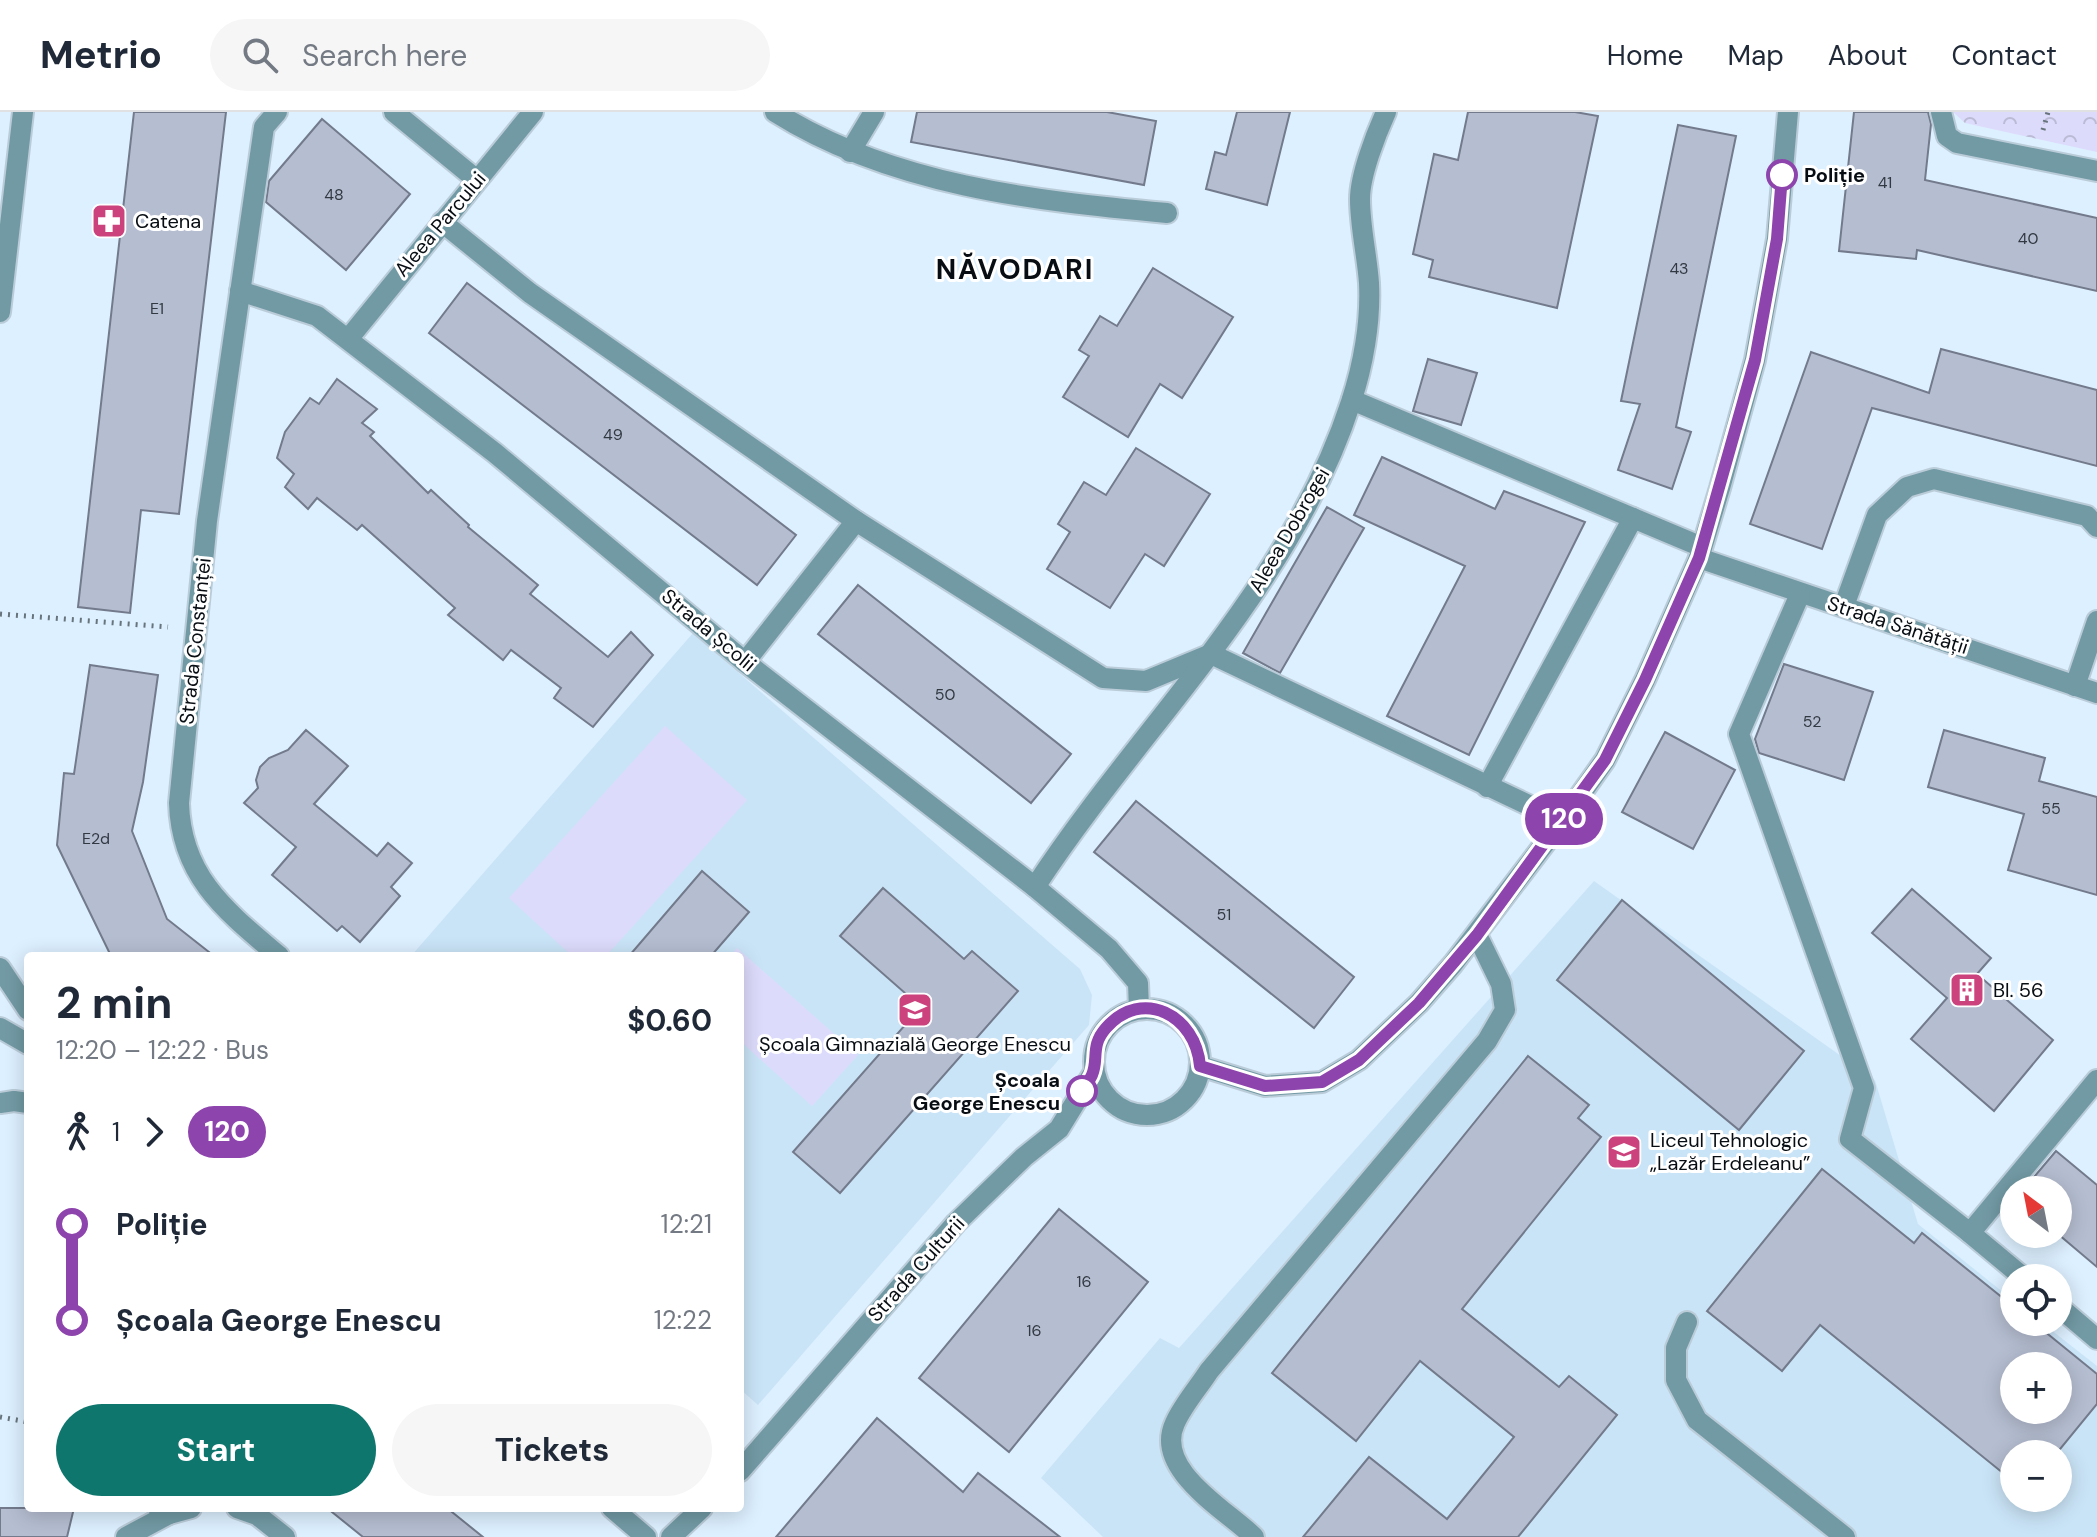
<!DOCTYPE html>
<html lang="en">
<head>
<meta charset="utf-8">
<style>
	body { margin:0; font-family:"DM Sans",sans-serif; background:#f6f6f7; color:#1f2937; height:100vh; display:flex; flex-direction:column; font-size:30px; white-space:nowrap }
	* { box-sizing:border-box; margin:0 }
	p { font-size:26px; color:#747a83 }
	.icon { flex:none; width:44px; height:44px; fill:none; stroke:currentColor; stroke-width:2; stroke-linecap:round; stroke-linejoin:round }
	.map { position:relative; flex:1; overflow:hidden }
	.sheet { position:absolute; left:24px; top:840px; width:720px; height:560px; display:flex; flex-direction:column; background:#fff; border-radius:8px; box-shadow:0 4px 20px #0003 }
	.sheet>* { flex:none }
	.badge { padding:0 16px; border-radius:26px; font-size:28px; line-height:52px }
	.needle { width:52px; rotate:328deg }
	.buttons { position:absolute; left:2000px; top:1064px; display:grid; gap:16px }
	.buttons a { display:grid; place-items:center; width:72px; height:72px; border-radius:50%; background:#fff; box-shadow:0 4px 20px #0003; font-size:40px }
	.map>.badge { position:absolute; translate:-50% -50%; box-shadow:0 0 0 4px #fff }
	.legs { display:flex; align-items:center; gap:12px; height:88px; padding:0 32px; font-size:26px }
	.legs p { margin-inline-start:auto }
	.overview { display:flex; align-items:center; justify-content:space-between; height:136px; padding:0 32px }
	h1 { font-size:44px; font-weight:700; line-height:60px }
	.primary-button { display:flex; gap:16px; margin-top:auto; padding:16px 32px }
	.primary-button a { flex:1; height:92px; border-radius:48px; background:#0f766e; color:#fff; font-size:32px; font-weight:700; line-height:92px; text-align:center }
	.primary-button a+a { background:#f6f6f7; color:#1f2937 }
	ul { padding:0 32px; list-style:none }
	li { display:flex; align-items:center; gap:28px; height:96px; font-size:30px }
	li i { display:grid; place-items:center; width:12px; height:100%; margin:0 10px; background:currentColor }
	li i::after { content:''; width:20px; height:20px; margin:-10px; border:6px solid; border-radius:50%; background:#fff }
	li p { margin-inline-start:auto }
	li:first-child i { background:linear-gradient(#0000 50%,currentColor 0) }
	li:last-child i { background:linear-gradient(currentColor 50%,#0000 0) }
	header { display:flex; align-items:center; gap:48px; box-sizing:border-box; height:112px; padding:0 40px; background:#fff; border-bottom:2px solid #e0e1e3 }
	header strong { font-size:38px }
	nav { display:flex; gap:44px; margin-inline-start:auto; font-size:28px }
	.search { width:560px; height:72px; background:#f6f6f7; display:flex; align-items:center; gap:20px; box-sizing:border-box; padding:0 28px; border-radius:44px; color:#747a83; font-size:30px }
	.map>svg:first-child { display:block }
	.built { fill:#cae4f7; fill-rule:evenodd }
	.park { fill:url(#park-crowns) }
	.garden { fill:#dddbfb }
	.building { fill:#b5bed1; stroke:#727a8b; stroke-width:2; fill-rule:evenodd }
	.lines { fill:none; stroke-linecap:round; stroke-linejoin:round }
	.minor-casing { stroke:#bbccd9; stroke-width:24 }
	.path { stroke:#68747d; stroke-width:5; stroke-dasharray:2 6; stroke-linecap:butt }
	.minor { stroke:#729aa5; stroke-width:20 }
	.line-1-casing { stroke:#fff; stroke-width:18 }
	.line-1 { stroke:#8e44ad; stroke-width:12 }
	.stop-1-dot { fill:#fff; stroke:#8e44ad; stroke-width:4 }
	.labels { text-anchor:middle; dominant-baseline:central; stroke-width:6; stroke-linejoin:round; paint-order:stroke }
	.number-label { font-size:16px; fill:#323942 }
	.stop-label { font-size:20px; font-weight:bold; fill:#070d12; stroke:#fff; text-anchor:start }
	.poi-label { font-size:20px; fill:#070d12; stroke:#fff; text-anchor:start }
	.street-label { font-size:20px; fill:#070d12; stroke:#fff }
	.district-label { font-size:28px; font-weight:bold; letter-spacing:2px; fill:#070d12; stroke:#fff }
</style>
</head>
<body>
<header>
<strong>Metrio</strong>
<div class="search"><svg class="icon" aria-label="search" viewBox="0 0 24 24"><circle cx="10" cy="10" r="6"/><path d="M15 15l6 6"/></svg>Search here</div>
<nav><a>Home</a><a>Map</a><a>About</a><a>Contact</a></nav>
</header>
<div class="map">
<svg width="2097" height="1425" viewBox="0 0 2097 1425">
	<defs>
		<pattern id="park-crowns" width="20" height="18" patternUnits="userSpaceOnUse" patternTransform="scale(2)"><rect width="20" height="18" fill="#dddbfb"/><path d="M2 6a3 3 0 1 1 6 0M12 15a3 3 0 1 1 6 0" fill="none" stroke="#bcbbd6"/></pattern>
	</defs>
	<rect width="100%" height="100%" fill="#ddf0ff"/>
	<g class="built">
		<path d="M693 521 1080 857 1092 883 1089 913 758 1293 740 1277V844H411Z"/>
		<path d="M1594 769 1875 968 1918 1112 2014 1189V1210H2041L2097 1254V1425H1103L1041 1366 1160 1226 1179 1236ZM2014 1254H2058V1298H2014ZM2014 1342H2058V1386H2014Z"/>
	</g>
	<path class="park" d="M1953 0H2097V40L1965 11Z"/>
	<g class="garden">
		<path d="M665 614 747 688 606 844H572L509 786Z"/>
		<path d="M737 836 858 943 812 994 740 929V844H730Z"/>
	</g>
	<g class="building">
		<path d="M134 0H226L179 402 141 398 130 501 78 495Z"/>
		<path d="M917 0H1107L1156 9 1144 73 911 30Z"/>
		<path d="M1237 0H1290L1267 93 1206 77 1215 40 1226 43Z"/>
		<path d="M1468 0H1575L1598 4 1557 196 1429 165 1433 148 1413 142 1434 42 1458 48Z"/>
		<path d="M1854 0H1928L1931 12 1925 68 2097 106V179L1917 138 1916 147 1839 139Z"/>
		<path d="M322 7 410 82 346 158 266 90 269 69Z"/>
		<path d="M1678 13 1736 24 1676 315 1691 320 1672 377 1618 358 1640 292 1621 289Z"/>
		<path d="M1153 156 1233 205 1182 286 1160 272 1128 325 1063 285 1089 244 1079 238 1100 204 1117 214Z"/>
		<path d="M467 171 796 423 757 473 429 221Z"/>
		<path d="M1941 237 2097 278V354L1872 296 1822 437 1750 412 1811 240 1929 281Z"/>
		<path d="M1428 247 1477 261 1461 313 1413 299Z"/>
		<path d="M337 267 377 297 362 311 374 320 370 324 428 381 431 378 469 413 468 415 538 473 530 482 608 545 631 520 653 543 593 615 554 586 561 576 511 538 503 548 448 503 455 496 362 413 357 418 317 386 308 397 285 375 294 362 277 346 285 320 310 286 319 292Z"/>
		<path d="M1136 336 1210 382 1164 454 1145 442 1110 496 1047 457 1070 420 1058 412 1084 370 1106 383Z"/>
		<path d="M1382 345 1495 397 1504 379 1585 410 1469 643 1387 604 1465 454 1354 403Z"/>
		<path d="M1327 395 1364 416 1280 561 1243 541Z"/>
		<path d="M858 473 1071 642 1031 691 818 522Z"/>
		<path d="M1784 552 1873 580 1844 668 1759 641 1755 627Z"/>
		<path d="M90 553 158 563 143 670 132 719 167 807 214 844H111L57 733 64 661 74 662Z"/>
		<path d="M306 618 348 654 314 692 377 744 388 731 412 751 391 775 400 784 360 830 342 814 337 819 272 763 296 735 244 691 258 676 256 668 260 655 269 646 288 638Z"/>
		<path d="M1944 618 2045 646 2039 669 2097 685V783L2008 758 2024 702 1928 675Z"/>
		<path d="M1665 620 1735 658 1693 737 1622 700Z"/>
		<path d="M1136 689 1354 865 1314 916 1094 740Z"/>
		<path d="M702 759 749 800 711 844H629Z"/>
		<path d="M883 776 964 847 972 839 1018 879 840 1081 793 1040 921 895 840 824Z"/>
		<path d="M1912 777 1991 846 1977 862 2053 928 1994 999 1911 927 1947 886 1872 821Z"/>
		<path d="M1622 788 1804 939 1739 1018 1557 868Z"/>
		<path d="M1528 944 1589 993 1578 1006 1601 1025 1462 1197 1559 1275 1569 1264 1617 1303 1518 1425H1303L1369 1345 1447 1407 1514 1325 1420 1249 1356 1329 1272 1261Z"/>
		<path d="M2056 1039 2097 1073V1155L2058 1122V1078H2023Z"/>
		<path d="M1822 1057 1914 1131 1922 1121 2014 1195V1210H2033L2097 1262V1292L2056 1342H2014V1370L1820 1213 1782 1259 1707 1199ZM2014 1254H2058V1298H2014Z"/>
		<path d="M1059 1097 1148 1170 1009 1340 919 1266Z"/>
		<path d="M877 1306 963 1380 978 1361 1060 1425H776Z"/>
		<path d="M0 1396H74L67 1425H0Z"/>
		<path d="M327 1396H447L483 1425H363Z"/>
	</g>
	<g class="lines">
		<defs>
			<g id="minor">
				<path d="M277 0 264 15 207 409 179 691C181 765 227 800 279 844"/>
				<path d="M394 0 477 68"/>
				<path d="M775 0C891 73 1034 89 1167 101"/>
				<path d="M1941 0 1947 24 1957 31 2097 59"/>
				<path d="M850 40 874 0"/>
				<path d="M442 110 530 181 856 409 1103 566 1146 569 1211 542 1562 709"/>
				<path d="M240 179 317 204 495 341 745 550 1035 775 1109 837 1138 871 1139 897"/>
				<path d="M0 200 23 0"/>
				<path d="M349 226 533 0"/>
				<path d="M1352 288 1702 435"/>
				<path d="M1699 446 2097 581"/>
				<path d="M1800 482 1739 622 1864 976 1850 1027 1970 1121 2097 968"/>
				<path d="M1844 494 1877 403 1907 375 1934 367 2087 404 2097 415"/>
				<path d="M745 550 856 409"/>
				<path d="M2075 574 2097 509"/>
				<path d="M1487 675 1633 406"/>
				<path d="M1035 775C1140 614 1290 478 1351 290 1363 254 1371 210 1369 171 1367 143 1360 115 1360 87 1360 63 1376 22 1386 0"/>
				<path d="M0 856 28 898"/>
				<circle cx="1147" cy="950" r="53"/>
				<path d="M0 916 28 932"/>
				<path d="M1200 954 1265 974 1322 970 1359 948 1419 891 1453 852 1562 709 1605 648 1645 568 1699 446 1720 376 1755 248 1777 127 1788 0"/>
				<path d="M0 991 14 989 28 991"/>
				<path d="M1970 1121 2024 1166"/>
				<path d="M2058 1194 2097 1227"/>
				<path d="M1687 1210 1676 1236V1268L1697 1308 1845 1425"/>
				<path d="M740 1359 956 1111 1024 1045 1059 1017 1094 960"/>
				<path d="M158 1396 169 1402 191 1396"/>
				<path d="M237 1396 257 1403 285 1425"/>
				<path d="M612 1396 646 1425"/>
				<path d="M126 1425 169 1402"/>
				<path d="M671 1425 702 1396"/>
				<path d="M1254 1425C1228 1399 1153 1358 1175 1311 1183 1293 1198 1276 1209 1259L1487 929 1505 898 1501 872 1477 823"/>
			</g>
		</defs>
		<use href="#minor" class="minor-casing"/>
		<g class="path">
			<path d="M2043 18 2048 0"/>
			<path d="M0 502 168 515"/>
			<path d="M0 1305 28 1310"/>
		</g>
		<use href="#minor" class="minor"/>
	</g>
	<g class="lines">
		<defs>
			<path id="line-1" d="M1082 979C1085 974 1090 968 1092 963 1099 947 1090 934 1106 916 1142 875 1196 903 1200 954L1265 974 1322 970 1359 948 1419 891 1477 823 1605 648 1645 568 1699 446 1755 248 1777 127 1782 63"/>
		</defs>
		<use href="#line-1" class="line-1-casing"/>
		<use href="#line-1" class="line-1"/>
	</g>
	<defs>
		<symbol id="pharmacy-square" viewBox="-11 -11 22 22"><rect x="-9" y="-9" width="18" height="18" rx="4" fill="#cb427d" stroke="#fff"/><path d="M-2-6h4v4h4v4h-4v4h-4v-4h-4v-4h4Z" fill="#fff"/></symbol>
		<symbol id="building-square" viewBox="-11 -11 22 22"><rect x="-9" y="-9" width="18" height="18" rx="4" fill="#cb427d" stroke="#fff"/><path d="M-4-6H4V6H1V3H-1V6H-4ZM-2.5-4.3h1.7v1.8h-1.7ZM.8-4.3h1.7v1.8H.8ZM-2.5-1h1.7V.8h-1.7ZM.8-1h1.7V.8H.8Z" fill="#fff"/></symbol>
		<symbol id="school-square" viewBox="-11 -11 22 22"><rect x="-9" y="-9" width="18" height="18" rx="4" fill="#cb427d" stroke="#fff"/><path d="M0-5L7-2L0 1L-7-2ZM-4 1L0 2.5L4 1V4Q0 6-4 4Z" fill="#fff"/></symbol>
	</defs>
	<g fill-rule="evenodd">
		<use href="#pharmacy-square" x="89" y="89" width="40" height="40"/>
		<use href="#building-square" x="1947" y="858" width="40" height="40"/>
		<use href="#school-square" x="895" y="878" width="40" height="40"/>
		<use href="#school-square" x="1604" y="1020" width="40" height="40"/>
	</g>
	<g class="stop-1-dot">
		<circle cx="1782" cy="63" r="14"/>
		<circle cx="1082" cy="979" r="14"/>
	</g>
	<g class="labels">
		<g class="number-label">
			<text x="1885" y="70">41</text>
			<text x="334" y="82">48</text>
			<text x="2028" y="126">40</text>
			<text x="1679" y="156">43</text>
			<text x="157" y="196">E1</text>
			<text x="613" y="322">49</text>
			<text x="945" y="582">50</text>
			<text x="1812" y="609">52</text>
			<text x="2051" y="696">55</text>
			<text x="96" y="726">E2d</text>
			<text x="1224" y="802">51</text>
			<text x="1084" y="1169">16</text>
			<text x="1034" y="1218">16</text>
		</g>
		<g class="stop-label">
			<text x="1804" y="63">Poliție</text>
			<text x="1060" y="968" text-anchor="end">Școala<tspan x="1060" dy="23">George Enescu</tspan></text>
		</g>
		<g class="poi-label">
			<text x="135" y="109">Catena</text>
			<text x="1993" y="878">Bl. 56</text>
			<text x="915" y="932" text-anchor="middle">Școala Gimnazială George Enescu</text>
			<text x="1650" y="1028">Liceul Tehnologic<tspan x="1650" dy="23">„Lazăr Erdeleanu”</tspan></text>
		</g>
		<g class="street-label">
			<text transform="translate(440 112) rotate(-50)">Aleea Parcului</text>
			<text transform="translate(1289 418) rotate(-60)">Aleea Dobrogei</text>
			<text transform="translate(1898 513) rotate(18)">Strada Sănătății</text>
			<text transform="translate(709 518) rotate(40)">Strada Școlii</text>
			<text transform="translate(195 529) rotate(-84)">Strada Constanței</text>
			<text transform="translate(916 1157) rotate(-48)">Strada Culturii</text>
		</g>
		<g class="district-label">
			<text x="1015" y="157">NĂVODARI</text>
		</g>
	</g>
</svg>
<div class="buttons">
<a><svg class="needle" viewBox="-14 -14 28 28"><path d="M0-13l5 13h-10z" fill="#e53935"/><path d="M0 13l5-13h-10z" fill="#747a83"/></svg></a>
<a><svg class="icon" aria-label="locate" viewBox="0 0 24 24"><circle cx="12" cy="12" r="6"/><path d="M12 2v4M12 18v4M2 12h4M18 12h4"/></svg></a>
<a>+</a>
<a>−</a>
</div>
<b class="badge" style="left:1564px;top:707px;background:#8e44ad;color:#fff">120</b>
<section class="sheet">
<div class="overview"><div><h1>2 min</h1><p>12:20 – 12:22 · Bus</p></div><b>$0.60</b></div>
<div class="legs"><svg class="icon" aria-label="walk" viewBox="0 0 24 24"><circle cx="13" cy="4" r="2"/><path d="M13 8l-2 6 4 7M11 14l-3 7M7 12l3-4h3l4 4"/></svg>1<svg class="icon" aria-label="forward" viewBox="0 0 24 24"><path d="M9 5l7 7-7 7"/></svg><b class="badge" style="background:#8e44ad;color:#fff">120</b></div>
<ul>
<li><i style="color:#8e44ad"></i><b>Poliție</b><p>12:21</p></li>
<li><i style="color:#8e44ad"></i><b>Școala George Enescu</b><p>12:22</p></li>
</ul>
<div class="primary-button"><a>Start</a><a>Tickets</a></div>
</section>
</div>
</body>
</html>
